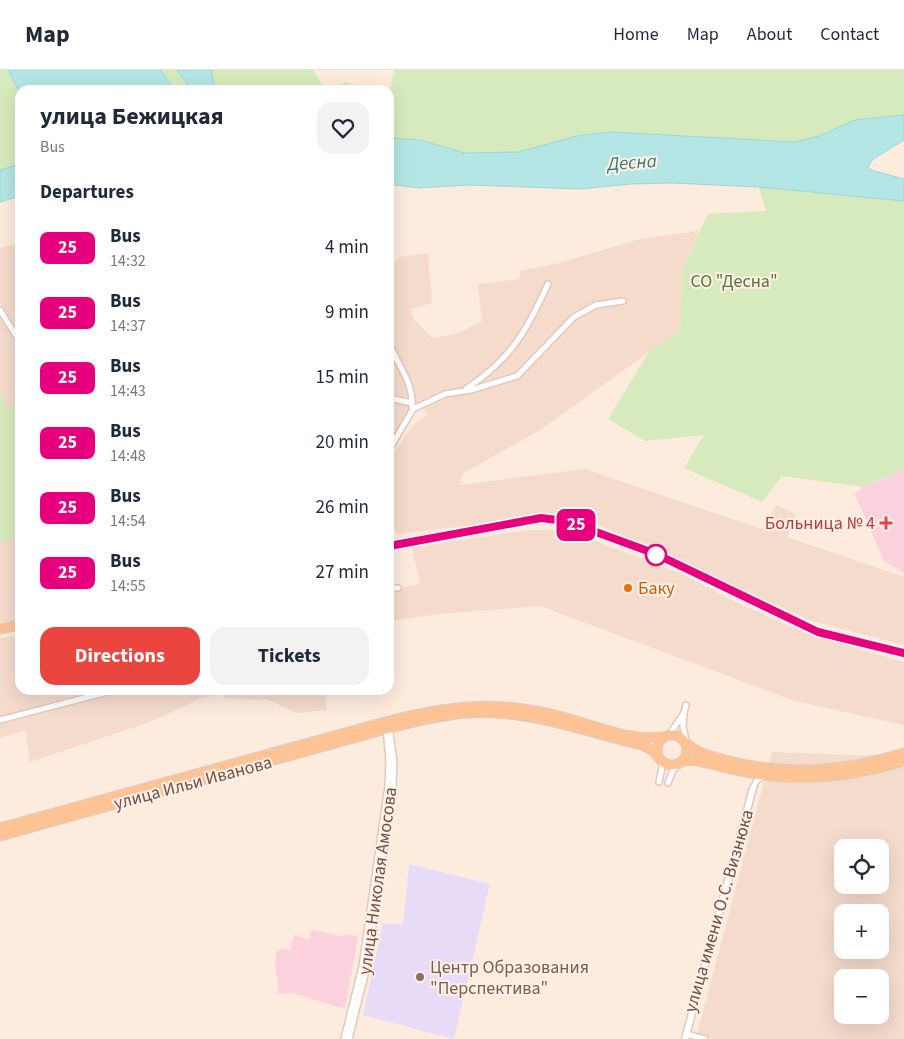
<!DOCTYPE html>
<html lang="en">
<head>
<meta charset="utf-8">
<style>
	body { margin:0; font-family:"Source Sans 3",sans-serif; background:#f2f2f3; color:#1f2937; height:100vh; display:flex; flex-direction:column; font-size:19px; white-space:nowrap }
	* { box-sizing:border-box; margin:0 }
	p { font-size:16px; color:#747a83 }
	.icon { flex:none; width:28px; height:28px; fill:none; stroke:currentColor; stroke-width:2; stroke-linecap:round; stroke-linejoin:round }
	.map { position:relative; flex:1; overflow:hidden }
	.details { position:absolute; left:15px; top:15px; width:379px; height:610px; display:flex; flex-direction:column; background:#fff; border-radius:15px; box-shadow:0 5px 20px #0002 }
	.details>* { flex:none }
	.badge { padding:0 10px; border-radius:8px; font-size:18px; line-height:32px }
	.fabs { position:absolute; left:834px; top:769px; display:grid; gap:10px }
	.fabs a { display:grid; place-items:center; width:55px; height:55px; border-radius:10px; background:#fff; box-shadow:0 5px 20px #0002; font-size:25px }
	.map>.badge { position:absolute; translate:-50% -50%; box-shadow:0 0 0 2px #fff }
	h2 { padding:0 25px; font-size:19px; line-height:45px }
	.round { display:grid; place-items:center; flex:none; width:52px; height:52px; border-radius:15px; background:#f2f2f3 }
	.head { display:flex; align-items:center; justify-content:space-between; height:85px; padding:0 25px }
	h1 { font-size:24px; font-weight:700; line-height:38px }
	.cta { display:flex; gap:10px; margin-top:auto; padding:10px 25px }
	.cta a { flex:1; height:58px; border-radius:15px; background:#ea463f; color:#fff; font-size:20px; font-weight:700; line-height:58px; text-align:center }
	.cta a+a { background:#f2f2f3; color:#1f2937 }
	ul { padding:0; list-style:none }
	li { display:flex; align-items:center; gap:15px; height:65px; padding:0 25px }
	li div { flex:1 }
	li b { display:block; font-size:19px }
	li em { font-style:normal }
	li .badge { min-width:55px; font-weight:700; text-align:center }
	header { display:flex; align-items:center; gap:30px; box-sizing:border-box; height:70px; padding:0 25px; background:#fff; border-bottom:1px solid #e0e1e3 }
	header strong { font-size:24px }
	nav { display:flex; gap:28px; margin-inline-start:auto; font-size:18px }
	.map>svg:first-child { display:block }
	.residential { fill:#f4dbcc; fill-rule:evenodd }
	.education { fill:#e8dbf8 }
	.medical { fill:#fbd1de }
	.green { fill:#d7eabd }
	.water { fill:#b3e6e4; stroke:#99d8d6 }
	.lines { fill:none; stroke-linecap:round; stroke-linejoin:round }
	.minor-casing { stroke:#e2c8bd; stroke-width:8 }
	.tertiary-casing { stroke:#e2c8bd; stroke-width:9 }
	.primary-casing { stroke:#d8cdcb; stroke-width:11 }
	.minor { stroke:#fff; stroke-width:5 }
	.tertiary { stroke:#fff; stroke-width:6 }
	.primary { stroke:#fec394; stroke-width:9 }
	.line-casing { stroke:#fff; stroke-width:11 }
	.line { stroke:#e6007e; stroke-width:8 }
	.health-dot { fill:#e0444e; stroke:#fff0e5; stroke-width:2 }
	.stop-dot { fill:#fff; stroke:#e6007e; stroke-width:2.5 }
	.food-dot { fill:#e8710a; stroke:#fff0e5; stroke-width:2 }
	.education-dot { fill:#8d6e63; stroke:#fff0e5; stroke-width:2 }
	.labels { text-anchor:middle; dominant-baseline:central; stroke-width:4; stroke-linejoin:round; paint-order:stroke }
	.park-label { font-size:18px; fill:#56743c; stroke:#fff0e5 }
	.health-label { font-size:18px; fill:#be3a42; stroke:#fff0e5; text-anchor:end }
	.food-label { font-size:18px; fill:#c56008; stroke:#fff0e5; text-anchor:start }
	.street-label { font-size:18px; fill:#724e46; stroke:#fff0e5 }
	.education-label { font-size:18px; fill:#785e54; stroke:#fff0e5; text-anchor:start }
	.water-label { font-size:19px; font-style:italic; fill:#3a7978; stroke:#fff0e5 }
</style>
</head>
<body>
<header>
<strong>Map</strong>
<nav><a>Home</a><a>Map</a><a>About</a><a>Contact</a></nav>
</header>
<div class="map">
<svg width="904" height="969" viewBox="0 0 904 969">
	<rect width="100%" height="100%" fill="#fdebde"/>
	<g class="residential">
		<path d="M699 161 682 200 680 260 540 360 462 404 460 415 585 399 764 460 776 435 796 444 787 467 904 507V575L812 551 572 443 398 464 389 453V389L415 353 428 344 407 327 389 326V196L400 187 428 183 432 233 411 239 413 248 432 268 459 263 482 251 478 214 520 209V201L559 193 640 169Z"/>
		<path d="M20 172V266L0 232V178Z"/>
		<path d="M0 245 20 278V333L8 339 0 322Z"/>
		<path d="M389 331 408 334 409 341 389 374Z"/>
		<path d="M526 460H566L684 505 731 530 808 564 904 592V655L795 631 540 536 439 544 389 551V520L420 514 412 478Z"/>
		<path d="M20 468V550L0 553V473Z"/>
		<path d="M20 565V620H99L0 646V568Z"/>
		<path d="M121 620H326V640L296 643 269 630 225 628 221 624 199 629 150 652 30 692 25 660 0 668V653Z"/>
		<path d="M772 682 904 687V969H716L697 964ZM842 778H880V815H842ZM842 842H880V880H842ZM842 908H880V945H842Z"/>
	</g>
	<path class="education" d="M409 794 490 814 454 969 363 945 383 853 403 855Z"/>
	<g class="medical">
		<path d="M904 400V503L884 491 855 424 863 417Z"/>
		<path d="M312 860 344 867 345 864 358 866 345 939 292 923 279 924 275 893 277 881H280L281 878 290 880 294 865 309 870Z"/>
	</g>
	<g class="green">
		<path d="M0 0H8L20 23V94L0 100Z"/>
		<path d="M164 0H177L192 20H172L162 2Z"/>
		<path d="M211 0H313L326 20H215Z"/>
		<path d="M394 0H904V45L855 50 819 66 795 72 611 62 577 66 518 82 465 83 420 70 389 68V28Z"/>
		<path d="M346 12 368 20H329Z"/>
		<path d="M759 117 904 131V400L863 417 782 406 762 432 684 398 704 365 645 371 608 349 650 280 680 260 682 200 708 144 766 141Z"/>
		<path d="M0 322 8 339 20 333V468L0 473Z"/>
	</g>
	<g class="water">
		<path d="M8 0H161L173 19 20 20V23Z"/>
		<path d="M177 0H211L215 20H192Z"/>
		<path d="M904 45V70L873 89 868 97 871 100 904 109V131L759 117 672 113 631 114 581 119 468 115 419 118 389 114V68L420 70 465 83 518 82 577 66 611 62 795 72 819 66 855 50Z"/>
		<path d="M20 94V126L0 132V100Z"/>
	</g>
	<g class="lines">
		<defs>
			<g id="minor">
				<path d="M0 240 20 272"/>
				<path d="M389 273C397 294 412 310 412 333"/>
				<path d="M466 319C511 289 526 262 548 214"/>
				<path d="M389 328 412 333V336"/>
				<path d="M389 380 413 339 445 324 471 320 517 306 574 247 596 235 623 231"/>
				<path d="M389 518H398"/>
				<path d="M684 643 686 635"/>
				<path d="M0 650 115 620"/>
				<path d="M669 665 684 643 683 657 687 674"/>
				<path d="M659 712 662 697 660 689"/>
				<path d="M668 713 673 700 683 691"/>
				<path d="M753 718 757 710 764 706"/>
				<path d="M686 964 705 969"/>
				<path d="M344 969 362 896 388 716 389 692 386 657"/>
				<path d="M349 969 367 897 393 716 394 692 389 656"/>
			</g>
			<path id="tertiary" d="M685 969 753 718"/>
			<g id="primary">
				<path d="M389 476 541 448 566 451 656 484 818 562 904 583"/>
				<path d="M0 559 20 555"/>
				<circle cx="672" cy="680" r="15"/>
				<path d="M687 674C699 684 714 687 729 691 790 706 845 701 904 683"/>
				<path d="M683 691 694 690C713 694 732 700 751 703 803 713 854 706 904 691"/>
				<path d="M0 758 385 652C449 635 494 630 559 646 592 654 629 672 663 667"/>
				<path d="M0 766 386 659C413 652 440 645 469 643 528 639 585 662 642 675L653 681 660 689"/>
			</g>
		</defs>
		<use href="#minor" class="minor-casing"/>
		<use href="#tertiary" class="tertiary-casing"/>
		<use href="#primary" class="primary-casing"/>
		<use href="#minor" class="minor"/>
		<use href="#tertiary" class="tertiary"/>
		<use href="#primary" class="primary"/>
	</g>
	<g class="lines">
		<defs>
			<path id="line" d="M389 476 541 448 566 451 656 484 818 562 904 583"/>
		</defs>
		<use href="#line" class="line-casing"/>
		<use href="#line" class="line"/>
	</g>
	<path class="health-dot" d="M883.5 445.5h5v5h5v5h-5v5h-5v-5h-5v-5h5z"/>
	<circle class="stop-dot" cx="656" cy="485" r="10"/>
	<circle class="food-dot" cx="628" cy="518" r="5"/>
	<circle class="education-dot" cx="420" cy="907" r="5"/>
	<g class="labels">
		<g class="park-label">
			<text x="734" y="211">СО "Десна"</text>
		</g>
		<g class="health-label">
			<text x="875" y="453">Больница № 4</text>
		</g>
		<g class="food-label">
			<text x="638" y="518">Баку</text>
		</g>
		<g class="street-label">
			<text transform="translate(193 713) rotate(-15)">улица Ильи Иванова</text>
			<text transform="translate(378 811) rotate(-82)">улица Николая Амосова</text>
			<text transform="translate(719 841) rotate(-74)">улица имени О.С. Визнюка</text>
		</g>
		<g class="education-label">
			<text x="430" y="897">Центр Образования<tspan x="430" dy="21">"Перспектива"</tspan></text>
		</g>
		<g class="water-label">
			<text transform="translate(632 93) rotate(-4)">Десна</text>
		</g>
	</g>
</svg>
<div class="fabs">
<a><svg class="icon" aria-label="locate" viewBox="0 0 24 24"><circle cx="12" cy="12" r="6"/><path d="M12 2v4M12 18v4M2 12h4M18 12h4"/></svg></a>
<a>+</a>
<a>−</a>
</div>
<b class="badge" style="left:576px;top:455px;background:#e6007e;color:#fff">25</b>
<section class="details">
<div class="head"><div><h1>улица Бежицкая</h1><p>Bus</p></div><a class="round"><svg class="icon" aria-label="heart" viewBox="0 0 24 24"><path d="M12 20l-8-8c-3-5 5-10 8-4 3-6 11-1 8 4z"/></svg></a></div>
<h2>Departures</h2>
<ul>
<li><span class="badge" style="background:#e6007e;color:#fff">25</span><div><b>Bus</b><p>14:32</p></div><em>4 min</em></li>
<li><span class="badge" style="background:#e6007e;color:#fff">25</span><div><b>Bus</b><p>14:37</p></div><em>9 min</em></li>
<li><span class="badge" style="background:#e6007e;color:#fff">25</span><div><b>Bus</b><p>14:43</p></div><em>15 min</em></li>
<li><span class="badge" style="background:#e6007e;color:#fff">25</span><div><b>Bus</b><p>14:48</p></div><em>20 min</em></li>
<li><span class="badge" style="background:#e6007e;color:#fff">25</span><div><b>Bus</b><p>14:54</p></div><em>26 min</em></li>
<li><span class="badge" style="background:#e6007e;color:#fff">25</span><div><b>Bus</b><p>14:55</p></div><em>27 min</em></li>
</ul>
<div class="cta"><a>Directions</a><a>Tickets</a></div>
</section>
</div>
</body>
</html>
